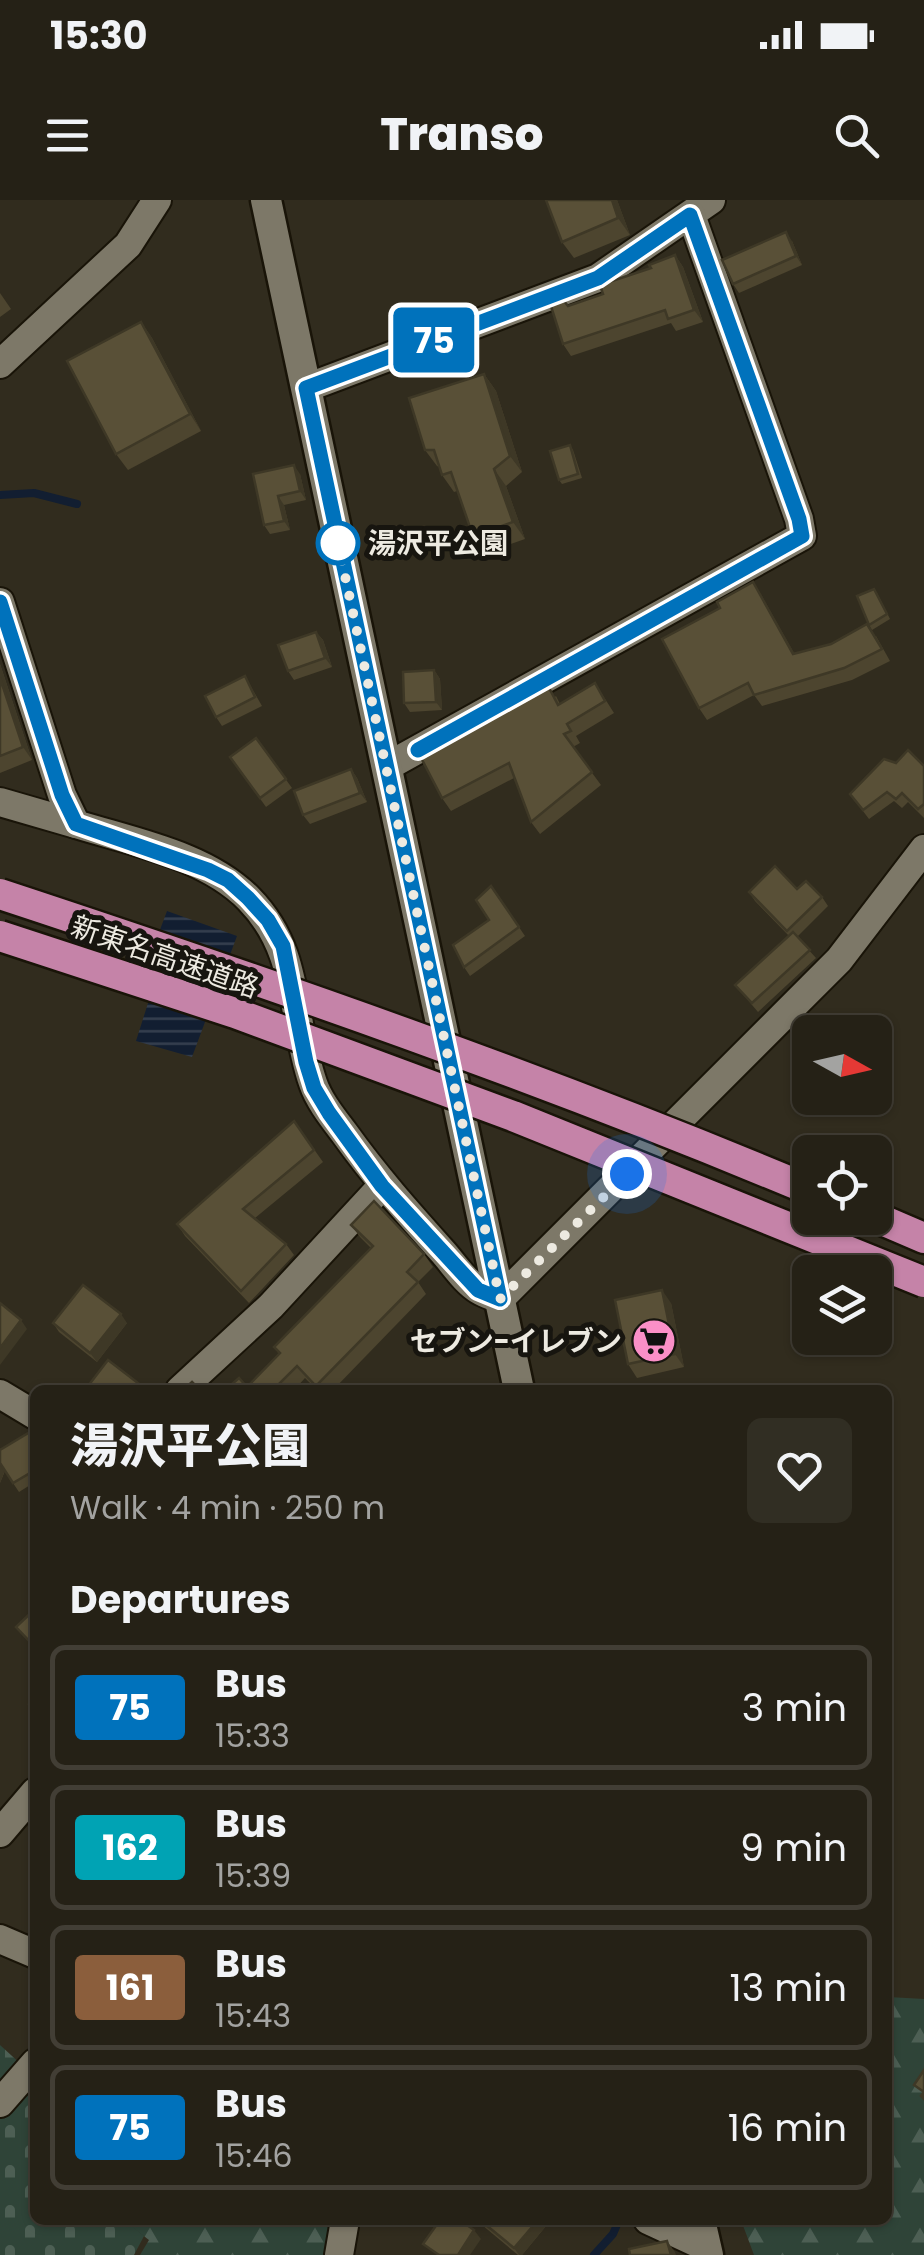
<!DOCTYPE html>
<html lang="en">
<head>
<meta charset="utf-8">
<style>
	body { margin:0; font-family:Poppins,"Noto Sans JP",sans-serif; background:#312e23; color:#f1f3f6; height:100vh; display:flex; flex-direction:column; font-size:38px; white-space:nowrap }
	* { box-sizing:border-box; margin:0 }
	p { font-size:32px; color:#a3a3a1 }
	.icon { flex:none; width:55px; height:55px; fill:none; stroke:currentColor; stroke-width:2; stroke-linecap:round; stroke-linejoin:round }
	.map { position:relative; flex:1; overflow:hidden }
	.panel { position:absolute; left:30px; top:1185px; width:862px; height:840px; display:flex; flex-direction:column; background:#252116; border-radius:15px; box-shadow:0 2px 8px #0004,0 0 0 2px #423e35 }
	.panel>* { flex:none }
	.badge { padding:0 20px; border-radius:8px; font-size:35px; line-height:65px }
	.needle { width:65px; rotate:98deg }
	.fabs { position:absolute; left:792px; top:815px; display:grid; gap:20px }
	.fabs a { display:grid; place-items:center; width:100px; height:100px; border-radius:15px; background:#252116; box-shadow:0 2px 8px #0004,0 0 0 2px #423e35; font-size:50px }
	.you { position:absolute; width:50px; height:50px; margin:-25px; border:8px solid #fff; border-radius:50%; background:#1a73e8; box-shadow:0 0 0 15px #1a73e833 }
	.map>.badge { position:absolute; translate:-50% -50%; box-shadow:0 0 0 5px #fff }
	h2 { padding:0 40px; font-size:38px; line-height:90px }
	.round { display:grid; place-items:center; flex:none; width:105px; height:105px; border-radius:15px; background:#312e23 }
	.summary { display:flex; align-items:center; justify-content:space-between; height:170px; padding:0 40px }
	h1 { font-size:48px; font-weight:800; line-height:75px }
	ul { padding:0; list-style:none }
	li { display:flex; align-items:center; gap:30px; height:125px; margin:0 20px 15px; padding:0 20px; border:5px solid #423e35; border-radius:15px }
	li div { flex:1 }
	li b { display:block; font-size:38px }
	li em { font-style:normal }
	li .badge { min-width:110px; font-weight:700; text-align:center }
	.status { display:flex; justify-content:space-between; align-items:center; height:70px; padding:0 50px; background:#252116; direction:ltr }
	.status svg { height:28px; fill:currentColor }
	header { display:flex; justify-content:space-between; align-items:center; height:130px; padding:0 40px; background:#252116; font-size:45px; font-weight:800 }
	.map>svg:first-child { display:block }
	.forest { fill:url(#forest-firs) }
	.cemetery { fill:url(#cemetery-stones) }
	.water { fill:url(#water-rules) }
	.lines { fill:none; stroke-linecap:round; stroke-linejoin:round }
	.stream { stroke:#121e31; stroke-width:8 }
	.minor-casing { stroke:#191408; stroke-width:32 }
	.tertiary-casing { stroke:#191408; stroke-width:35 }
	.motorway-casing { stroke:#191408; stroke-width:35 }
	.minor { stroke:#7d7868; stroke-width:28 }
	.tertiary { stroke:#7d7868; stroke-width:30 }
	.motorway { stroke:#c583a8; stroke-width:30 }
	.motorway-bridge-casing { stroke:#191408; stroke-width:35; stroke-linecap:butt }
	.motorway-bridge { stroke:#c583a8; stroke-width:30 }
	.wall { fill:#4d452f }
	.shaded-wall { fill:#3e3826 }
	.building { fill:#595037; stroke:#3e3826; stroke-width:2.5 }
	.line-casing { stroke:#fff; stroke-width:22 }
	.line { stroke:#0072bc; stroke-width:15 }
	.walk { stroke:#edeae1; stroke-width:10; stroke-dasharray:0 18 }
	.stop-dot { fill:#fff; stroke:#0072bc; stroke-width:5 }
	.labels { text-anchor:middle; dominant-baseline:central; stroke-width:10; stroke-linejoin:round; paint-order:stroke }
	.stop-label { font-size:28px; font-weight:bold; fill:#edeae1; stroke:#17150f; text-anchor:start }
	.street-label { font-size:28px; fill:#edeae1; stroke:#17150f }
	.poi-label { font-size:28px; font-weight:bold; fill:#edeae1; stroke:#17150f; text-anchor:end }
</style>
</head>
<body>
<div class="status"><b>15:30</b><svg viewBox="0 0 49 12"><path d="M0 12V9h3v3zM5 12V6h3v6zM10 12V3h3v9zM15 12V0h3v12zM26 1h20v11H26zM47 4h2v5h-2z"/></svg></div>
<header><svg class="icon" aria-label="menu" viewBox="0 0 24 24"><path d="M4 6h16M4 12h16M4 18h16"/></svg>Transo<svg class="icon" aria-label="search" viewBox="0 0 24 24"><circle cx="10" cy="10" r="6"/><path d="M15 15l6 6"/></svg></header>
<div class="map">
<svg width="924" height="2055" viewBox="0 0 924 2055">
	<defs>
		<pattern id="forest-firs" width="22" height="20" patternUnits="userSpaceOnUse" patternTransform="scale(2.5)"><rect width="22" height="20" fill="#2f4438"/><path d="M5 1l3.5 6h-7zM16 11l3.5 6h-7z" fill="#4d5f54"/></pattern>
		<pattern id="cemetery-stones" width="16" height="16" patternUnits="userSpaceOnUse" patternTransform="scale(2.5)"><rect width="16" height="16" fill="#2f4438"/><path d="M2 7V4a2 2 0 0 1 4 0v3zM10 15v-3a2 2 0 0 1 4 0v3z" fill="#4d5f54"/></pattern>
		<pattern id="water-rules" width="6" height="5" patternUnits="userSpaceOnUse" patternTransform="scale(2.5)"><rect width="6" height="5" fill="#121e31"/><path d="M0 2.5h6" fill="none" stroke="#353f4f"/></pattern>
	</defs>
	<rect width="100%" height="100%" fill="#312c1e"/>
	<g class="forest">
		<path d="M888 1797 924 1799V2055H754L741 2020H888Z"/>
		<path d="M123 2020H332L324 2055H140L149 2040Z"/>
	</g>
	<path class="cemetery" d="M0 1845 35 1877V2020H124L144 2036 134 2055H0Z"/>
	<path class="water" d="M167 711 237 736 192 857 136 841 149 800 136 794Z"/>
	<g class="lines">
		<g class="stream">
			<path d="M0 295 34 293 77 304"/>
			<path d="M594 2055 613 2034 619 2020"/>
		</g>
		<defs>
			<g id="minor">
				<path d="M0 164 128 45 157 0"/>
				<path d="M306 188 598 78 711 0"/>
				<path d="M0 402 62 595 76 624C133 642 206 655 249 699 302 753 290 817 313 883 319 901 333 918 345 934 375 976 408 1013 442 1051 453 1063 465 1082 479 1090 485 1094 493 1096 500 1099L839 760 924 649"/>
				<path d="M388 566 802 336 799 319 691 15"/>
				<path d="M0 602 76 624"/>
				<path d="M180 1190 271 1106 382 986"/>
				<path d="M0 1194 35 1215"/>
				<path d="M0 1633 35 1592"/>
				<path d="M0 1739 35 1754"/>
				<path d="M0 1903 35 1863"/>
				<path d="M648 2020 706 2047"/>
				<path d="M339 2055 345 2020"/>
			</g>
			<g id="tertiary">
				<path d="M266 0 519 1190"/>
				<path d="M700 2020 708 2055"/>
			</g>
			<path id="motorway" d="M875 1017 924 1038"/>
		</defs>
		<use href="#minor" class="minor-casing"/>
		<use href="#tertiary" class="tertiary-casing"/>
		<use href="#motorway" class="motorway-casing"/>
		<use href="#minor" class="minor"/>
		<use href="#tertiary" class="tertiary"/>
		<use href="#motorway" class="motorway"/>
		<defs>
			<g id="motorway-bridge">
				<path d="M0 694C273 784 545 879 810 990"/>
				<path d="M0 736 235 813 513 916 924 1082"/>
			</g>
		</defs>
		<use href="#motorway-bridge" class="motorway-bridge-casing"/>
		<use href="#motorway-bridge" class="motorway-bridge"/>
	</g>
	<g class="wall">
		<path d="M617 0 630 35 574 58 562 42Z"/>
		<path d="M792 41 802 65 739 93 733 84Z"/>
		<path d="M675 55 683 67 703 122 676 131 671 123 571 156 563 144 568 106 603 94Z"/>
		<path d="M0 93 11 109 0 117Z"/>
		<path d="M141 122 152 138 201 231 128 270 116 254Z"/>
		<path d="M484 174 496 191 522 272 506 286 525 339 485 353 473 336 457 291 454 292 442 275 439 267 437 266 425 250Z"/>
		<path d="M570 245 573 250 582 278 562 284 559 280Z"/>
		<path d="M253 274H300L306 300 284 305 290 330 270 334 264 325Z"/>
		<path d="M753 382 794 453 876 436 890 461 852 480 762 506 754 495 707 520 699 508 720 408Z"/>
		<path d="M877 393 890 419 872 430 869 425Z"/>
		<path d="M316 432 323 440 332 467 294 480 288 471Z"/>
		<path d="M0 464 32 560 0 573Z"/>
		<path d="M434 470 440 479 442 510 410 512 404 503Z"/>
		<path d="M245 476 262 506 222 526 216 517Z"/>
		<path d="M595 483 614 513 576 536 580 543 573 547 601 585 540 634 531 622 514 578 451 611 442 598 556 496 560 504Z"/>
		<path d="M256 538 292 588 266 607 230 557Z"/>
		<path d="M896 563 924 566V618L908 602 902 608 894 601 869 619 850 594Z"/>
		<path d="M351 569 357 578 367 602 310 624 303 615Z"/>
		<path d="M491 686 525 736 470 776 464 767 489 720Z"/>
		<path d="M797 689 822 697 828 706 797 737 816 758 758 812 735 785 789 736 755 701 749 692Z"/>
		<path d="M294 921 323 962 255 1018 286 1044 294 1055 249 1103 185 1036 177 1024Z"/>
		<path d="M351 1025 424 1054 433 1067 418 1082 426 1094 333 1190H317L305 1178 294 1190H225L247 1187 279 1154 274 1147 371 1048 360 1037Z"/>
		<path d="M671 1103 684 1167 637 1178 628 1164Z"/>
		<path d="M53 1123H127L97 1162 59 1132Z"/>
		<path d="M35 1229V1282L19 1292 5 1271 0 1283V1250Z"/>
		<path d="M476 2020H542L546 2026 522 2055H518Z"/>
	</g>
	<g class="shaded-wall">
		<path d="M612 0H617L630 35 618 18Z"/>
		<path d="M786 32 792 41 802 65 796 56Z"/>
		<path d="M675 55 683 67 703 122 694 110Z"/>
		<path d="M141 122 152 138 201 231 190 214Z"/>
		<path d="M484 174 496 191 522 272 510 256Z"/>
		<path d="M294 265 300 274 306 300 300 291Z"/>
		<path d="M494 269 506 286 525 339 513 322Z"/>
		<path d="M278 296 284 305 290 330 284 321Z"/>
		<path d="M753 382 761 394 801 465 793 454Z"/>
		<path d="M316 432 323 440 332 467 325 458Z"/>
		<path d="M0 464 32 560 23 547 0 478Z"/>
		<path d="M434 470 440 479 442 510 436 502Z"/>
		<path d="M351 569 357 578 367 602 360 593Z"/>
		<path d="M662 1090 671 1103 684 1167 675 1154Z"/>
		<path d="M121 1114 127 1123 97 1162 90 1153Z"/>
		<path d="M21 1120 27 1129 0 1165V1148Z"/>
		<path d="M0 1263 5 1270 0 1283Z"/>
		<path d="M538 2020H542L546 2026 522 2055H519L514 2048Z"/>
		<path d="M474 2030 481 2039 470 2055H458Z"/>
		<path d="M667 2041 675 2052 676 2055H671Z"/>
	</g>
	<g class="building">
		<path d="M546 0H612L618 18 562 42Z"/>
		<path d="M786 32 796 56 733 84 722 60Z"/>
		<path d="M675 55 694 110 668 119 665 110 563 144 549 100 560 96 568 106 603 94 600 85 651 68 649 65Z"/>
		<path d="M141 122 190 214 116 254 67 161Z"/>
		<path d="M484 174 510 256 494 269 513 322 473 336 451 272 442 275 434 250H425L409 198Z"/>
		<path d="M570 245 578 274 559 280 550 251Z"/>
		<path d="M294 265 300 291 278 296 284 321 264 325 253 274Z"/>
		<path d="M753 382 793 454 831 444 867 424 882 449 844 468 754 495 748 483 699 508 662 439 720 408 717 402Z"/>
		<path d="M874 389 887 414 869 425 857 396Z"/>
		<path d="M316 432 325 458 288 471 278 445Z"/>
		<path d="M434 470 436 502 404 503 403 472Z"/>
		<path d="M245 476 255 497 216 517 205 496Z"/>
		<path d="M0 478 23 547 0 556Z"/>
		<path d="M595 483 605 501 567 524 571 531 564 534 592 572 531 622 509 563 442 598 418 552 547 484 558 505Z"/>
		<path d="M256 538 286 579 260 598 230 557Z"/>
		<path d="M908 550 924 566V604L918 609 902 593 896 599 887 592 863 610 850 594 884 559 896 563Z"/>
		<path d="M351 569 360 593 303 615 294 591Z"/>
		<path d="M775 666 797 689 806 681 822 697 787 731 749 692Z"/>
		<path d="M491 686 519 727 464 767 453 745 489 720 476 700Z"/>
		<path d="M793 732 810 750 752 803 735 785Z"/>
		<path d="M294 921 314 950 243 1009 286 1044 241 1091 177 1024Z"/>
		<path d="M374 1001 424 1054 407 1072 418 1082 316 1186 297 1166 273 1190H225L239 1178 247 1187 280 1153 274 1147 373 1046 351 1025Z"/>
		<path d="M83 1085 121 1114 90 1153 53 1123Z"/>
		<path d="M662 1090 675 1154 628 1164 615 1100Z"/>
		<path d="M0 1103 21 1120 0 1148Z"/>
		<path d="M108 1160 147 1190H85Z"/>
		<path d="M192 1182 200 1190H183Z"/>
		<path d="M35 1229V1270L13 1283 0 1263V1250Z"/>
		<path d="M35 1409V1447L16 1427Z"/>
		<path d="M35 1491V1508L29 1504Z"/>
		<path d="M924 1870V1899L921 1896 924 1892 914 1885Z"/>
		<path d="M440 2020H460L474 2030 458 2055H439L423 2044Z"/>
		<path d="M480 2020H538L514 2048Z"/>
		<path d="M667 2041 671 2055H630L629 2049Z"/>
	</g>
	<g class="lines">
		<defs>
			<path id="line" d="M0 402 62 595 76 624 208 670 228 680 248 698 268 720 283 746 306 862 314 888 329 913 382 986 478 1090 500 1099 306 188 598 78 690 15 799 319 802 336 418 550"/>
		</defs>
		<use href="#line" class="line-casing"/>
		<use href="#line" class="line"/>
		<path class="walk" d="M338 343 500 1099 627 974"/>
	</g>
	<defs>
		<symbol id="supermarket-disc" viewBox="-11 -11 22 22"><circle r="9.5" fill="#fa8fc7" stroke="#17150f"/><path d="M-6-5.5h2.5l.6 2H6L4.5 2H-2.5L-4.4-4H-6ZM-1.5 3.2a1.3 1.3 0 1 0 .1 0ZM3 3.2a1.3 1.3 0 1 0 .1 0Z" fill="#111"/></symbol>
	</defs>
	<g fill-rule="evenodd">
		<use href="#supermarket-disc" x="629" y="1116" width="50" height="50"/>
	</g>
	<circle class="stop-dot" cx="338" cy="343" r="20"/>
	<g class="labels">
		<g class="stop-label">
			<text x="368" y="343">湯沢平公園</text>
		</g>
		<g class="street-label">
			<text transform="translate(165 757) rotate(19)">新東名高速道路</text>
		</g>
		<g class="poi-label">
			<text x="622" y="1141">セブン-イレブン</text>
		</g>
	</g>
</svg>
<div class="fabs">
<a><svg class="needle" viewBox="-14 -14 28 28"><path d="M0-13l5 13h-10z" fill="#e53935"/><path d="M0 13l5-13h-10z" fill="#a3a3a1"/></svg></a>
<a><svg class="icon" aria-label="locate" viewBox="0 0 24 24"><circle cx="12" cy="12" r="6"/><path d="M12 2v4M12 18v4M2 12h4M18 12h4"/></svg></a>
<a><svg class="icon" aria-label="layers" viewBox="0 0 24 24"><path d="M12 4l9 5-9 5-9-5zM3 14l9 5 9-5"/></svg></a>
</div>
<div class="you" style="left:627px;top:974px"></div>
<b class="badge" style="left:434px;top:140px;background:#0072bc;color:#fff">75</b>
<section class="panel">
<div class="summary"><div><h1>湯沢平公園</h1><p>Walk · 4 min · 250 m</p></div><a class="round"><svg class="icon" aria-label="heart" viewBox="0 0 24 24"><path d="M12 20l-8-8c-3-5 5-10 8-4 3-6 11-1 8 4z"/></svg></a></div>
<h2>Departures</h2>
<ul>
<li><span class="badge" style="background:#0072bc;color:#fff">75</span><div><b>Bus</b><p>15:33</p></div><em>3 min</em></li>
<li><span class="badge" style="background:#00a3b4;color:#fff">162</span><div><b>Bus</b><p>15:39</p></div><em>9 min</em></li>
<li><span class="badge" style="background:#8b5e3c;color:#fff">161</span><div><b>Bus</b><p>15:43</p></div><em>13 min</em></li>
<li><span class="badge" style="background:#0072bc;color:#fff">75</span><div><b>Bus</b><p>15:46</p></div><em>16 min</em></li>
</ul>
</section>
</div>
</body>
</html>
